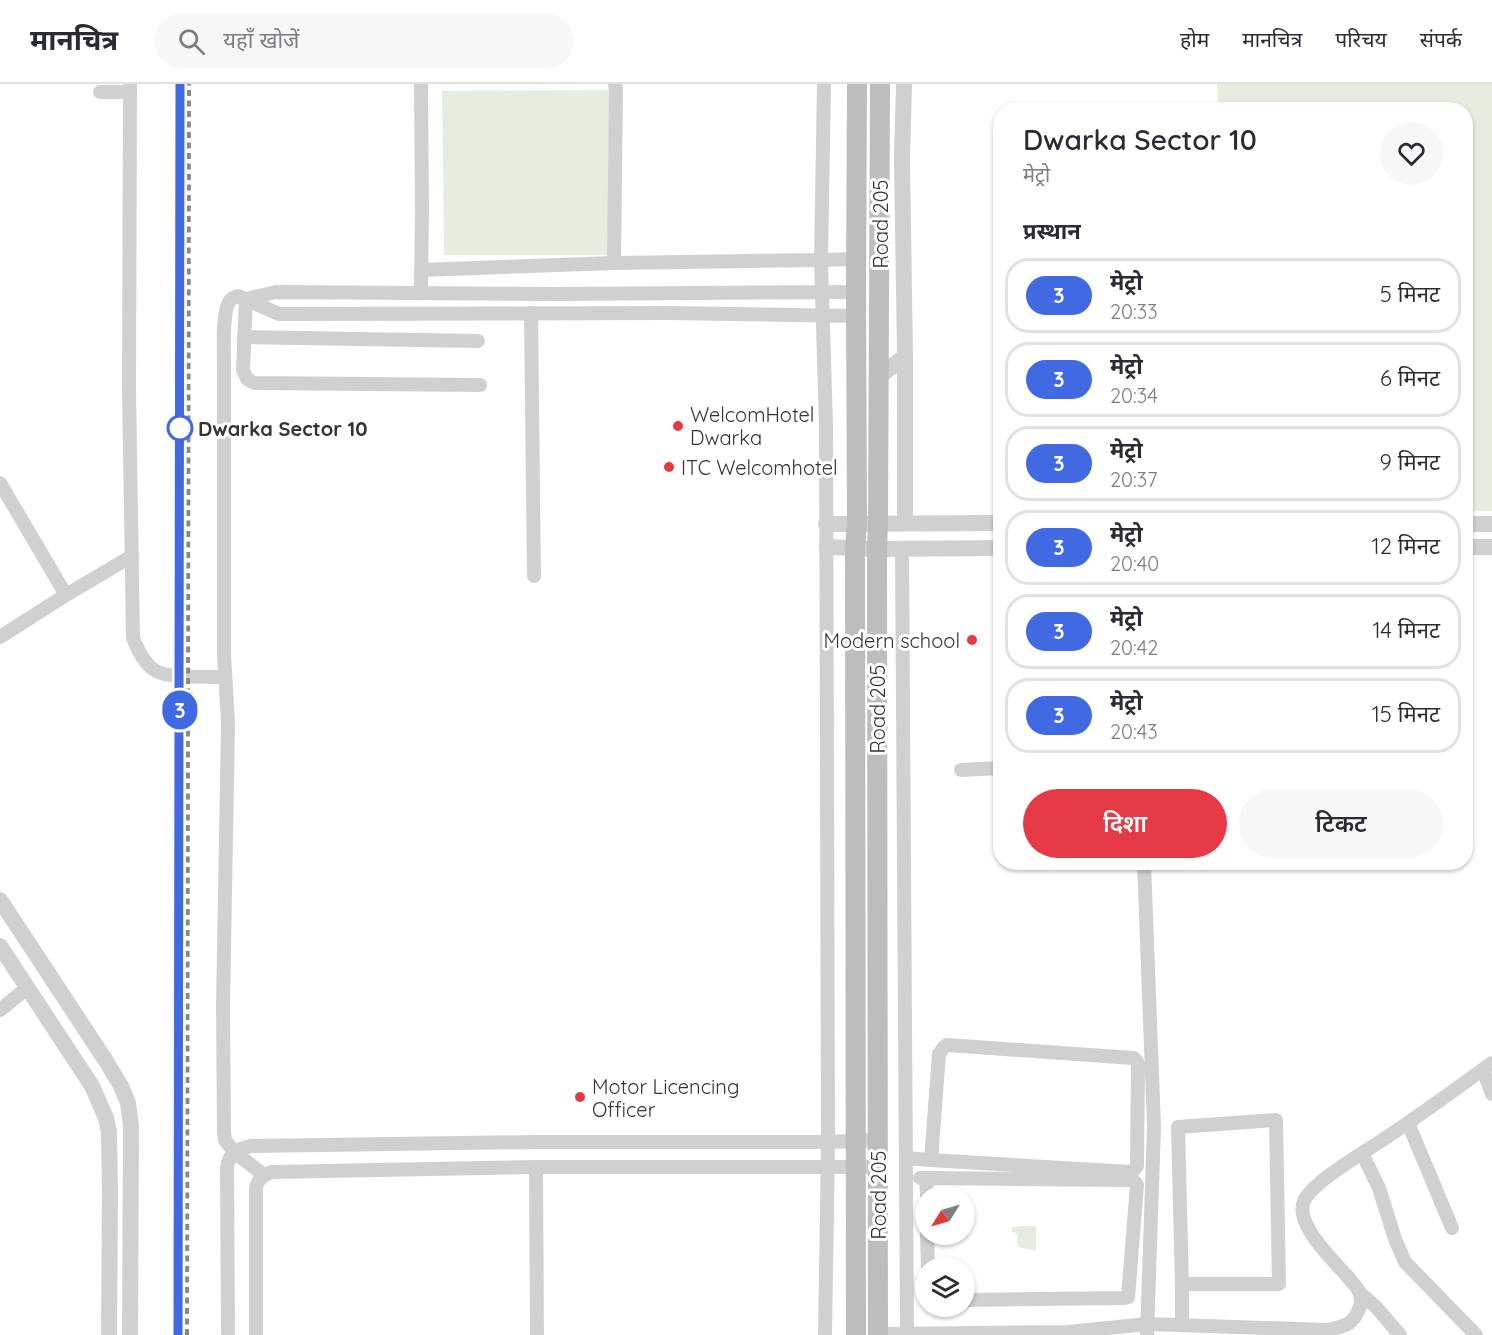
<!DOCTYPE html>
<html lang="hi">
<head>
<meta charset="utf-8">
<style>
	body { margin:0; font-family:Quicksand,"Noto Sans Devanagari",sans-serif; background:#f7f7f7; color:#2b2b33; height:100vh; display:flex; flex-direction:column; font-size:22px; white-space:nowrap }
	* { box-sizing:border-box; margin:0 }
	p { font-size:20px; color:#7c7c81 }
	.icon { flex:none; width:33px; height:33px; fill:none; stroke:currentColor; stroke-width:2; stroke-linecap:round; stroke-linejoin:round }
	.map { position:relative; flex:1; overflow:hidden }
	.panel { position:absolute; left:993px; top:18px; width:480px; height:768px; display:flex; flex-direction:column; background:#fff; border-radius:24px; box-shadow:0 2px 4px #0004 }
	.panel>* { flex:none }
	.badge { padding:0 12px; border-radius:20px; font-size:21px; line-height:39px }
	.needle { width:39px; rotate:233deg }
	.fabs { position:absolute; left:915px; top:1101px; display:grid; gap:12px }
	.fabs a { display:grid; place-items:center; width:60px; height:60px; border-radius:50%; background:#fff; box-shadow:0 2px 4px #0004; font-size:30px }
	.map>.badge { position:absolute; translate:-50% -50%; box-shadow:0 0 0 3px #fff }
	h2 { padding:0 30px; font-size:22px; line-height:54px }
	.round { display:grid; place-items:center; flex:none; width:63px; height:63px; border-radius:32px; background:#f7f7f7 }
	.overview { display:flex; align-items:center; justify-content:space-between; height:102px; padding:0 30px }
	h1 { font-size:28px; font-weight:600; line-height:45px }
	.primary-button { display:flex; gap:12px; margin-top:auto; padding:12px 30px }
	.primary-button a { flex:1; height:69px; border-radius:36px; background:#e63946; color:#fff; font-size:24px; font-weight:600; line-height:69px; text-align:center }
	.primary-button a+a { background:#f7f7f7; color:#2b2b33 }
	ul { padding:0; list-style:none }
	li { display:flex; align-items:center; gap:18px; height:75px; margin:0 12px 9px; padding:0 18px; border:3px solid #e1e1e2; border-radius:24px }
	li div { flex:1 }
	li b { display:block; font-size:22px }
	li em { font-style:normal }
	li .badge { min-width:66px; font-weight:700; text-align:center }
	header { display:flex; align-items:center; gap:36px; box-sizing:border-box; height:84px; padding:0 30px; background:#fff; border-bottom:2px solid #e1e1e2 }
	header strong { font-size:28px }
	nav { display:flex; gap:33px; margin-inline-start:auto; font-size:21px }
	.search { width:420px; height:54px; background:#f7f7f7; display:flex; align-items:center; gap:15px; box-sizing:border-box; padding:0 21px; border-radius:33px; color:#7c7c81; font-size:22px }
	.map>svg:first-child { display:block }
	.green { fill:#e6ecdf }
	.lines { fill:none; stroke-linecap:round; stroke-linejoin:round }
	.minor { stroke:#d0d0d0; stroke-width:14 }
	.tertiary { stroke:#d0d0d0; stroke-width:16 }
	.secondary { stroke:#bdbdbd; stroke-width:20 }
	.rail { stroke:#888; stroke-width:4; stroke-dasharray:6 4.5; stroke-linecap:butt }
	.line-casing { stroke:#fff; stroke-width:14 }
	.line { stroke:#4169e1; stroke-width:9 }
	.poi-dot { fill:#e63946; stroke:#fff; stroke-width:2 }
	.stop-dot { fill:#fff; stroke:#4169e1; stroke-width:3 }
	.labels { text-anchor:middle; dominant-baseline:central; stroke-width:6; stroke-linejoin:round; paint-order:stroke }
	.street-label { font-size:20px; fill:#333; stroke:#fff }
	.poi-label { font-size:20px; fill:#333; stroke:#fff; text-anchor:start }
	.stop-label { font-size:20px; font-weight:bold; fill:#333; stroke:#fff; text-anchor:start }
</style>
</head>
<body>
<header>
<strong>मानचित्र</strong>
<div class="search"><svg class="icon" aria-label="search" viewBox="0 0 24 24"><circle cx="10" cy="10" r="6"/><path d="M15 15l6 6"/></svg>यहाँ खोजें</div>
<nav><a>होम</a><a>मानचित्र</a><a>परिचय</a><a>संपर्क</a></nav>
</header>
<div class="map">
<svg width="1492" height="1251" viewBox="0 0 1492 1251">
	<rect width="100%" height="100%" fill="#fff"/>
	<g class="green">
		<path d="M1217 0H1492V427H1466V26L1218 25Z"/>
		<path d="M611 6 613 171H444L442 7Z"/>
		<path d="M1022 1142H1036V1167L1018 1163 1017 1150 1012 1147V1143Z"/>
	</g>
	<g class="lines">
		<g class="minor">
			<path d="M130 0 129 305 133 554C138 566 145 582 158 588 171 594 210 593 225 593"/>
			<path d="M824 0 821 176 826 341 828 1058 825 1251"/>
			<path d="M100 8H130"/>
			<path d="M614 179 616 7 615 0"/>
			<path d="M421 186 614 179 821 176 856 175"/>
			<path d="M421 209 422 124 421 0"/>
			<path d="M246 215 276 208 555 210 856 208"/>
			<path d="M246 215 243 286 247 295 254 299 480 301"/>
			<path d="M531 229 534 492"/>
			<path d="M244 253 478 257"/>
			<path d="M0 399 66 511"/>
			<path d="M902 465 907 1251"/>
			<path d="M0 553 66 511 132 472"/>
			<path d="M961 686 1000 684"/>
			<path d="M1144 778 1154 1043 1147 1251"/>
			<path d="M0 926 27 904"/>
			<path d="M1483 986 1492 1010"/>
			<path d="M1408 1039 1452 1144"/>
			<path d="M1362 1069 1379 1104 1395 1155 1405 1178 1476 1251"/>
			<path d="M906 1074 931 1076 1129 1088 1134 1086 1137 1082 1138 980 1136 976 1133 974 947 961 944 963 939 970 931 1076"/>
			<path d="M536 1083 537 1251"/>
			<path d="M264 1091 234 1068 225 1056 224 1048 223 923 228 639 224 570V282C224 266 222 230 229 218 232 213 233 214 238 212L279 230 668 229 856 232"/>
			<path d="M920 1094H926L927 1112"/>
			<path d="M926 1094 1131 1096 1135 1098 1137 1101 1128 1213 1124 1214 964 1216"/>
			<path d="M927 1150 928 1184"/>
			<path d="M1182 1200 1178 1043 1276 1036 1279 1200H1182V1241"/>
			<path d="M1359 1208 1377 1224 1400 1251"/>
			<path d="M878 1250 1069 1248 1147 1240 1327 1246C1344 1242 1352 1242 1359 1225 1362 1219 1362 1214 1359 1208 1357 1202 1351 1198 1348 1193 1334 1177 1294 1140 1304 1117 1312 1098 1368 1066 1387 1053 1423 1029 1457 1004 1492 979"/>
			<path d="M228 1251 227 1085C228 1070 238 1064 252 1062L536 1058H828L878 1056"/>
			<path d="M256 1251V1104C258 1095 263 1091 272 1088L536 1083H878"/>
		</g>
		<g class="tertiary">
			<path d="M905 272V439"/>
			<path d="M879 293 905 272 902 76 904 0"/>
			<path d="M826 440 1000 439"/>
			<path d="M1466 440H1492"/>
			<path d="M827 463 877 465 1000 464"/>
			<path d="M1466 463H1492"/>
			<path d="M0 816 106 977 121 1002 128 1019 131 1042 130 1251"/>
			<path d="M0 862 92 1002 106 1034 109 1048 110 1109 109 1251"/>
		</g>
		<g class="secondary">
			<path d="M856 1251 855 465 857 439 856 208 857 0"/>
			<path d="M878 1251 877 465 878 439 880 0"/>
		</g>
		<g class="rail">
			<path d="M178 1251 180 0"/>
			<path d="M187 1251 189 0"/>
		</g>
	</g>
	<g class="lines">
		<defs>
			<path id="line" d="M178 1251 180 0"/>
		</defs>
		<use href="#line" class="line-casing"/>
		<use href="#line" class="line"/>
	</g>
	<g class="poi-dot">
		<circle cx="678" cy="342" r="6"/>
		<circle cx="669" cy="383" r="6"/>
		<circle cx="972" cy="556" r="6"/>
		<circle cx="580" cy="1013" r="6"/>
	</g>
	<circle class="stop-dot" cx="180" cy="344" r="12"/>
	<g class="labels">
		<g class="street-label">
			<text transform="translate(880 140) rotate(-90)">Road 205</text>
			<text transform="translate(877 625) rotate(-90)">Road 205</text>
			<text transform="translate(878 1111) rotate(-90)">Road 205</text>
		</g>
		<g class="poi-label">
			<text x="690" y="330">WelcomHotel<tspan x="690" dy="23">Dwarka</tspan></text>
			<text x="681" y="383">ITC Welcomhotel</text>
			<text x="960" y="556" text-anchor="end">Modern school</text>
			<text x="592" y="1002">Motor Licencing<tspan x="592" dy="23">Officer</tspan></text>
		</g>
		<g class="stop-label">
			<text x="198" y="344">Dwarka Sector 10</text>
		</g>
	</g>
</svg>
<div class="fabs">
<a><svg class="needle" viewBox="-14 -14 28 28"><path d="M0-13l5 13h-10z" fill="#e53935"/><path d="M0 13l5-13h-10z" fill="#7c7c81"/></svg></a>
<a><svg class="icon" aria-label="layers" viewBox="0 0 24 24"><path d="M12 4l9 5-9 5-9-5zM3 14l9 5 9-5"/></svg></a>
</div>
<b class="badge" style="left:180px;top:626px;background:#4169e1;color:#fff">3</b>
<section class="panel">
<div class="overview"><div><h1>Dwarka Sector 10</h1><p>मेट्रो</p></div><a class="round"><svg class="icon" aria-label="heart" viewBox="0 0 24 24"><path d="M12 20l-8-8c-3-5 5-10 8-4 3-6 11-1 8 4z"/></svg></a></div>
<h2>प्रस्थान</h2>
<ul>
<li><span class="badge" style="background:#4169e1;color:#fff">3</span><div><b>मेट्रो</b><p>20:33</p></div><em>5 मिनट</em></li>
<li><span class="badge" style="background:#4169e1;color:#fff">3</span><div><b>मेट्रो</b><p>20:34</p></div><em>6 मिनट</em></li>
<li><span class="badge" style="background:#4169e1;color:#fff">3</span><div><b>मेट्रो</b><p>20:37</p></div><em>9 मिनट</em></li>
<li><span class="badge" style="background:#4169e1;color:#fff">3</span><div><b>मेट्रो</b><p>20:40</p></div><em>12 मिनट</em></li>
<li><span class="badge" style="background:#4169e1;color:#fff">3</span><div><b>मेट्रो</b><p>20:42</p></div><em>14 मिनट</em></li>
<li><span class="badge" style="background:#4169e1;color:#fff">3</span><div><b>मेट्रो</b><p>20:43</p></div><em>15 मिनट</em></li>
</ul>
<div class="primary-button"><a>दिशा</a><a>टिकट</a></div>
</section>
</div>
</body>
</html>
